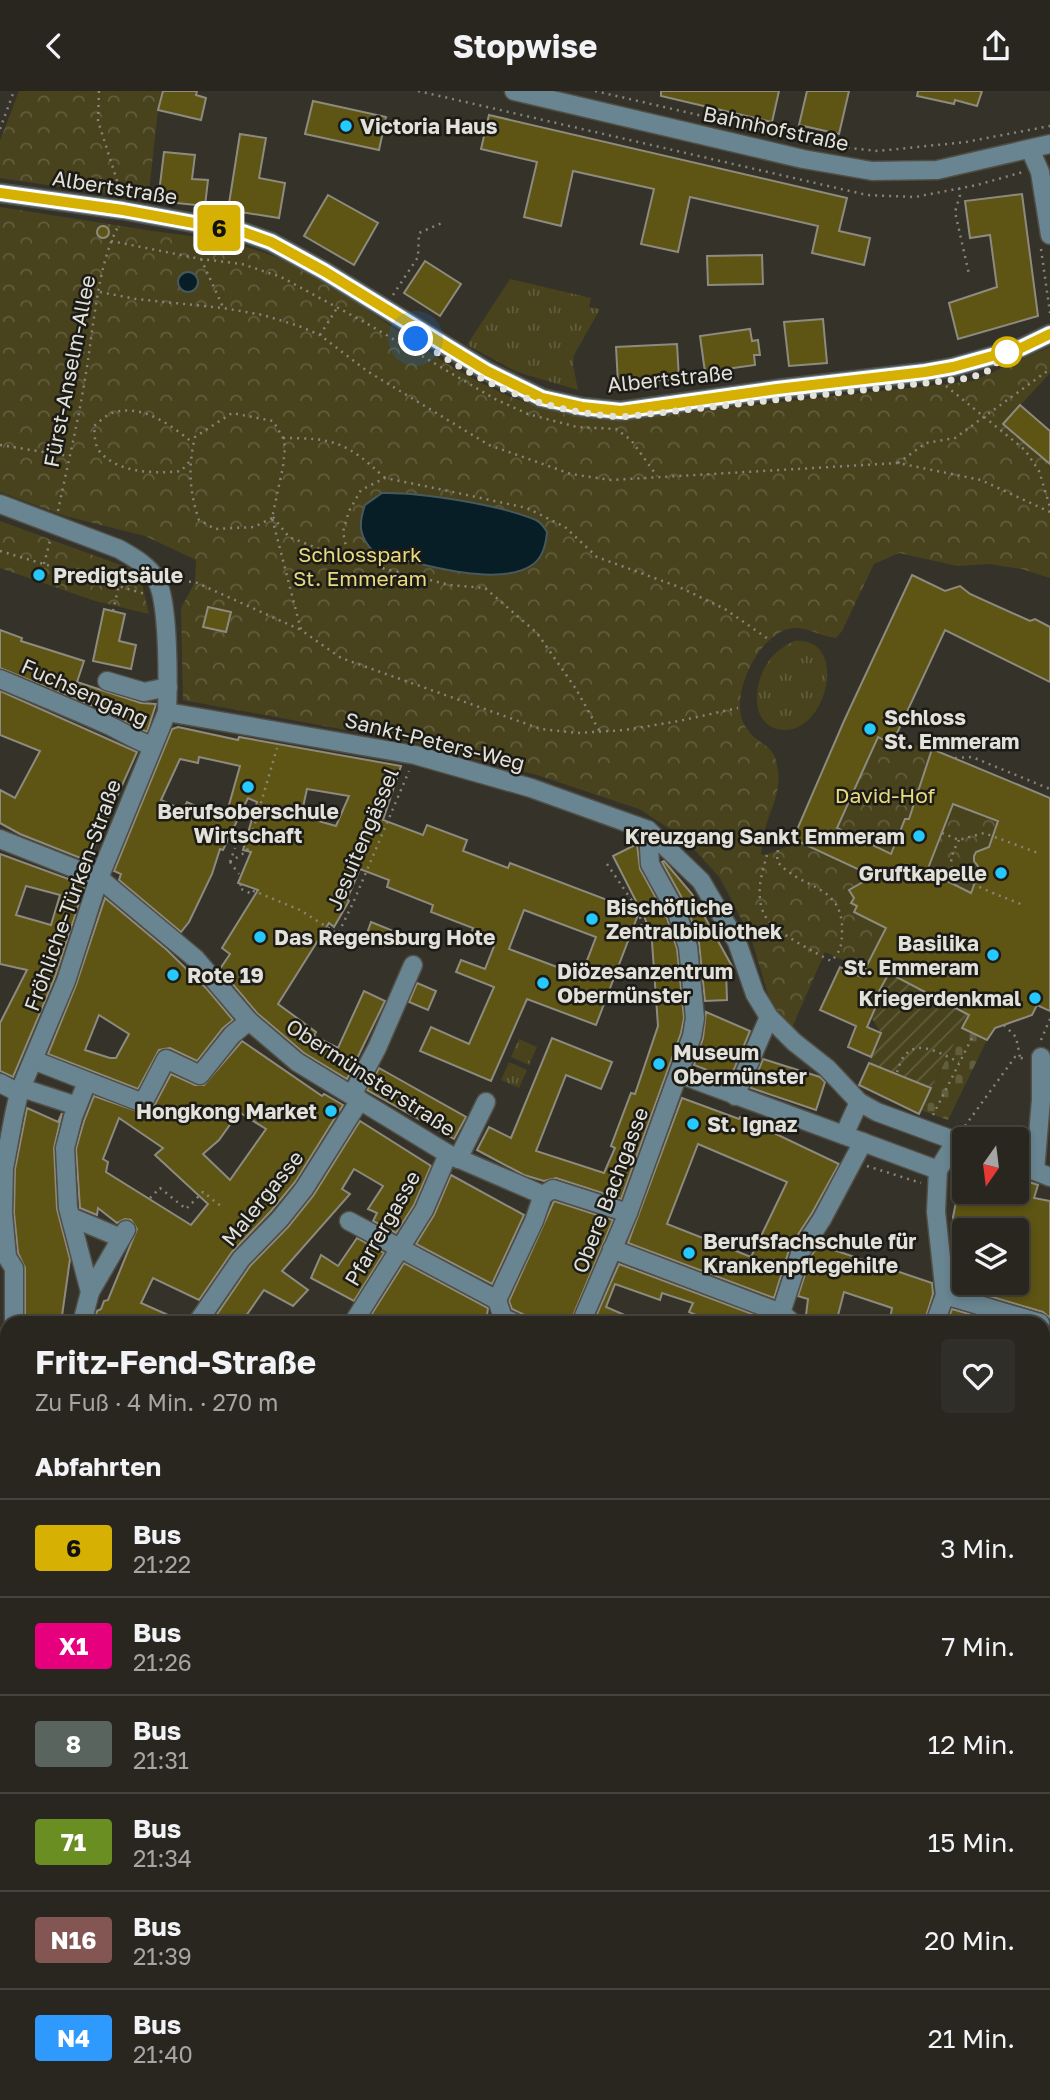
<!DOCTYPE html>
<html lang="de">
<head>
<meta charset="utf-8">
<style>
	body { margin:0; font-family:"Golos Text",sans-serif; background:#302e28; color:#f1f3f6; height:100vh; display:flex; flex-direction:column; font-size:26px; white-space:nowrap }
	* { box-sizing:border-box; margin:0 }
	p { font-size:23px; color:#a5a5a4 }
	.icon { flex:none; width:38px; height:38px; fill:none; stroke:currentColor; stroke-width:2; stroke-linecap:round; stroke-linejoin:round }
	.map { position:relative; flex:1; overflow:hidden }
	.panel { position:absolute; left:0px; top:1225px; width:1050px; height:784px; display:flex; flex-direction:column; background:#28261f; border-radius:21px 21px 0 0; box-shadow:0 4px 10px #0003,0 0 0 2px #44433d }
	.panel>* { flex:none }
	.badge { padding:0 14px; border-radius:5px; font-size:24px; line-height:46px }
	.needle { width:46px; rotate:194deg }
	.controls { position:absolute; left:952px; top:1036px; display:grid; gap:14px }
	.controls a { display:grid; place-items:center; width:77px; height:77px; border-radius:7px; background:#28261f; box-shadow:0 4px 10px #0003,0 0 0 2px #44433d; font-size:35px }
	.you { position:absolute; width:35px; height:35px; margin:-18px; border:5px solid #fff; border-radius:50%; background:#1a73e8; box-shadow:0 0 0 10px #1a73e833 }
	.map>.badge { position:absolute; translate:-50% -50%; box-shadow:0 0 0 4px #fff }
	h2 { padding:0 35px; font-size:26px; line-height:63px }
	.round { display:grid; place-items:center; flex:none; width:74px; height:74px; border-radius:7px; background:#302e28 }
	.summary { display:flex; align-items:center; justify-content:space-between; height:119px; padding:0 35px }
	h1 { font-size:33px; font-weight:700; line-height:52px }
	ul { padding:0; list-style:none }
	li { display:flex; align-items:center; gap:21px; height:98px; padding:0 35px; border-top:2px solid #44433d }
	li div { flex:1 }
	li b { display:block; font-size:26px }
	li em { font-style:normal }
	li .badge { min-width:77px; font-weight:700; text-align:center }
	header { display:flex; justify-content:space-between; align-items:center; height:91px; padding:0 35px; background:#28261f; font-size:32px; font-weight:700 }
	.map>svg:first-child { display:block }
	.grass { fill:url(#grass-tufts) }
	.cemetery { fill:url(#cemetery-stones) }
	.park { fill:url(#park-crowns) }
	.garden { fill:url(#garden-furrows) }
	.water { fill:#071e26; stroke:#49585c; stroke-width:2 }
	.building { fill:#5e5413; stroke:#8d8b7f; stroke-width:2; fill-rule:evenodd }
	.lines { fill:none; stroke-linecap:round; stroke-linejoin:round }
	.minor-casing { stroke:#514f45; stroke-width:21 }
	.path { stroke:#86847b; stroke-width:2.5; stroke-dasharray:2 5; stroke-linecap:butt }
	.minor { stroke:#698591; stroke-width:18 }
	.line-casing { stroke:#fff; stroke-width:16 }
	.line { stroke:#d6b003; stroke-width:10 }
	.walk { stroke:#e2e1da; stroke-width:7; stroke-dasharray:0 12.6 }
	.poi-dot { fill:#26c9fe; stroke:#1c1b16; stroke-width:2.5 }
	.stop-dot { fill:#fff; stroke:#d6b003; stroke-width:3.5 }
	.labels { text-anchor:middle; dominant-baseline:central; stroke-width:5; stroke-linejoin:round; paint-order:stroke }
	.poi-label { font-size:21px; font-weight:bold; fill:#e2e1da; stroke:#1c1b16; text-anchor:start }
	.street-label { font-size:21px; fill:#e2e1da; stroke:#1c1b16 }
	.park-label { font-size:21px; fill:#e9da80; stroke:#1c1b16 }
</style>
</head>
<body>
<header><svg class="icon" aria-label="back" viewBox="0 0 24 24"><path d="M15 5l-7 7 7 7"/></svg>Stopwise<svg class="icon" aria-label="share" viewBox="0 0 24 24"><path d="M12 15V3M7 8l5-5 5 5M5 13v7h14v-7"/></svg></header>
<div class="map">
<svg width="1050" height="2009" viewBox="0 0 1050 2009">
	<defs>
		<pattern id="grass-tufts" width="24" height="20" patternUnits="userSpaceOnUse" patternTransform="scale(1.75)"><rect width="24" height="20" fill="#48421d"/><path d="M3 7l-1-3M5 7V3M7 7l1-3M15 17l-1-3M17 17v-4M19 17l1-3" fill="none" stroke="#625d3d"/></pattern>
		<pattern id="cemetery-stones" width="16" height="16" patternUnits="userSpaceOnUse" patternTransform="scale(1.75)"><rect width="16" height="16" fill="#48421d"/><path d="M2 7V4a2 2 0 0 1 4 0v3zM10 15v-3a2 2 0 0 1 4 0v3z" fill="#625d3d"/></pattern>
		<pattern id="park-crowns" width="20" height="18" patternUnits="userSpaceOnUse" patternTransform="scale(1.75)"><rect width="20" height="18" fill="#48421d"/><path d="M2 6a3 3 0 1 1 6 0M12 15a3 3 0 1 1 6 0" fill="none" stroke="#625d3d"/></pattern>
		<pattern id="garden-furrows" width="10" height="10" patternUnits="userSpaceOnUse" patternTransform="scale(1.75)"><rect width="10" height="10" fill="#48421d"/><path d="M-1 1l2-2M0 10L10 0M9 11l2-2" fill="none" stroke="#625d3d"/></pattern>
	</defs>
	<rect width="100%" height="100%" fill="#353329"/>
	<g class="grass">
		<path d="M510 188 591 207 589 216 600 218 574 264 573 274 578 299 517 281 467 254Z"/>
		<path d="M794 550C852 544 826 651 777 638 748 630 755 588 769 570 775 561 784 555 794 550Z"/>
		<path d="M519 948 537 956 529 974 511 966Z"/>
		<path d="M509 971 527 979 519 997 501 989Z"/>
	</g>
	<path class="cemetery" d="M962 937 987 949 948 1029 920 1019Z"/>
	<g class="park">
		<path d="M19 0H162L158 19 148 109 0 87V50Z"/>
		<path d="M0 116C51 124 102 132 153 140 197 146 241 150 282 169 372 210 444 288 540 316 568 324 596 326 624 328L973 290 1050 256V282L1003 333 1050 373V487L1022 478 989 473 957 475 899 462 874 473 842 540 836 547C822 546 809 536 794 537 760 539 727 606 745 635 757 656 775 650 778 680 781 705 769 720 764 742 762 749 762 757 761 764 768 764 790 754 800 751L874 786 870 793 862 790 852 812 857 815 854 821 885 838 865 879 825 861 791 939 772 916 751 847 720 787 684 747 639 718 537 684 411 651 183 609 181 517 195 491 196 469 145 445 65 425 0 401Z"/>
		<path d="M0 430 134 479 141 488 149 523 95 510 0 477Z"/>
		<path d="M878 646 892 653 894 649 932 658 909 728H905L891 763 837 737Z"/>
		<path d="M953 713 1047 748 991 750 987 761 981 759 974 764V770L981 775 977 788 1018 826 927 780Z"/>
	</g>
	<path class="garden" d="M889 882 969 924 931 997 869 972 881 942 871 926Z"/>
	<g class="water">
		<circle cx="188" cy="191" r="10"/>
		<path d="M382 402C421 401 500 414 536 429 542 432 544 436 547 441 546 453 543 467 532 474 498 498 412 471 374 461 359 446 358 434 365 414Z"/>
	</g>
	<g class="building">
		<path d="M163 0H197L196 4 206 7 201 29 158 19Z"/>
		<path d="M661 0H779L772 31 661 5Z"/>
		<path d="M807 0H849L839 43 799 34Z"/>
		<path d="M918 0H982L977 15 955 9 954 13 917 5Z"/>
		<path d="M313 10 386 26 379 59 305 43Z"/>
		<path d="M489 24 847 107 839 140 870 147 864 174 812 162 818 135 690 106 678 161 641 153 654 98 573 80 561 135 524 126 537 71 481 58Z"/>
		<path d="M240 43 266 47 259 87 285 92 279 127 228 119Z"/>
		<path d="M164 61 195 64 192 88 208 89 205 115 158 110Z"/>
		<path d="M1022 103 1038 225 958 248 949 212 997 196 990 144 970 147 965 110Z"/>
		<path d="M328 104 378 132 354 174 304 145Z"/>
		<circle cx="103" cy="141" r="6"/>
		<path d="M762 164 763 193 708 194 707 165Z"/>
		<path d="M425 170 461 193 440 225 404 202Z"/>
		<path d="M823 228 827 272 789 275 784 231Z"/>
		<path d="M750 238 752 250 758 249 760 264H754L755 274 705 281 700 245Z"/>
		<path d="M677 253 679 288 618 292 616 256Z"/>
		<path d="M1020 314 1050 340V373L1003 333Z"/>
		<path d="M912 484 945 500 960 495 970 503 1030 530 1035 528 1050 536V591L945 539 892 653 878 646 837 737 891 763 905 728H909L932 658 1050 707V920L1037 914 1032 924 995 937 987 949 962 937 969 924 889 882 877 904 880 906 867 936 881 942 871 966 848 956 856 935 820 919 840 876 861 886 886 837 854 821 857 815 851 812 854 807 849 799 873 785 793 748 844 630ZM953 713 998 730 989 756 976 761 974 765V770L980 778 971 802 927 780Z"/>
		<path d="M208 516 231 521 226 541 203 536Z"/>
		<path d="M104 518 125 523 119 550 136 554 131 578 93 570Z"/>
		<path d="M0 539 22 547 21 550 84 570 77 591 141 612 156 613 147 641 99 618 0 577Z"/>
		<path d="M0 600 137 661 88 770 20 743 0 732V699L15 707 40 660 0 644Z"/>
		<path d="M178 636 238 649 239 646 401 675 383 729 423 744 427 734 467 749 463 760 508 777 510 772 639 821 596 934 527 908 491 990 420 960 431 936 469 953 494 896 456 881 461 869 485 878 494 855 470 846 473 837 431 821 433 814 387 796 389 789 360 778 347 808 349 810 334 836 329 832 278 913 316 941 314 945 338 957 364 900 385 910 347 988 304 962 257 922 220 878 230 863 222 857 258 799 238 792 251 761 243 759 257 711 248 707 223 759 220 758 212 783 189 831 181 841 119 789 121 783 114 780 172 638ZM199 666 240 675 225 728 187 711 183 719 161 709 180 668 198 672ZM307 698 349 705 336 735 301 725ZM524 819 596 846 581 885 509 858Z"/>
		<path d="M637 753 640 778 667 827 677 858 684 927 681 942 621 1108 556 1087 544 1090 524 1084 477 1059 489 1036 511 1047 552 947 612 971 601 998 566 984 536 1060 604 1082 615 1057 611 1055 631 1002 635 1003 658 935 652 851 641 814 640 818 613 765Z"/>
		<path d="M0 763 85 794 55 886 13 986 0 980V932L27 879 0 873ZM26 795 60 804 51 834 16 824Z"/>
		<path d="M664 770 692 803 733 877 726 879 727 909 705 910 699 852 688 818 662 771Z"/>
		<path d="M105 807 167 859 207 898 233 929 223 937 197 970 170 957 159 959 138 998 48 963 76 894ZM99 924 129 943 116 967H110L85 959Z"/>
		<path d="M371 831 391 839 385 855 365 848Z"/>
		<path d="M417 892 436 900 428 919 409 911Z"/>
		<path d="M706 921 750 940 730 988 694 974 703 947Z"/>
		<path d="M242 950 322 1005 324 1003 343 1014 295 1091 271 1120 232 1161 199 1209 153 1187 141 1212 186 1232H94L97 1220 101 1218 104 1210 108 1209 137 1138 131 1129 125 1128 117 1132 98 1117 97 1124 80 1117 76 1058 84 1030 94 1005 145 1023 153 1017 171 983 195 994H204ZM239 1021 266 1038 230 1089 203 1063 219 1049ZM119 1027 163 1057 155 1064 208 1113 191 1134 106 1081 108 1071 103 1068Z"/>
		<path d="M763 968 820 986 825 991 816 1019 751 997Z"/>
		<path d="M869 972 931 997 919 1023 859 994Z"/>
		<path d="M379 977 466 1026 454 1048 367 999Z"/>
		<path d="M682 1007 739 1028 740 1026 839 1073 812 1122 790 1156 774 1207 628 1152ZM698 1053 787 1091 751 1166 667 1133Z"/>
		<path d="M27 1017 58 1031 62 1022 54 1057 57 1118 70 1168 61 1232H25V1177L18 1162 14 1122 15 1078Z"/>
		<path d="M360 1030 431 1075 414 1114 396 1142 373 1130 377 1122 368 1118 383 1095 354 1078 342 1098 350 1103 282 1180 308 1199 293 1215 264 1199 241 1232H211L250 1175 288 1136 313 1105Z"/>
		<path d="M451 1084 524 1124 492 1193 416 1153 434 1124Z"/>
		<path d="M1017 1087 1038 1094 1034 1107 1050 1110V1227L1043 1221 955 1195 953 1169V1126L958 1101H1017ZM964 1139H1017V1192H964Z"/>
		<path d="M554 1110 613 1129 570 1232H541L512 1218 509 1210Z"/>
		<path d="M357 1147 384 1162 354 1210 311 1187 321 1164 338 1175Z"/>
		<path d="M819 1154 932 1192 933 1203 924 1232H904L890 1228 892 1217 844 1201 836 1232H805L808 1208 798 1205 811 1165Z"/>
		<path d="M404 1172 488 1217 486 1232H366Z"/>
		<path d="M619 1173 771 1230V1232H714L689 1221 693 1212 662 1202 660 1209 615 1193 606 1216 643 1232H593Z"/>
		<path d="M952 1218 1000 1232H947Z"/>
	</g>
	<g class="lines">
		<defs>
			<g id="minor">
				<path d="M514 0 803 68 872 80 937 79 1050 53"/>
				<path d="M1030 58 1040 81 1050 144"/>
				<path d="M0 102 123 119 243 141 271 151 324 180 487 280 542 307 582 316 621 320 777 298 925 281 953 276 1021 257 1050 243"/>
				<path d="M0 413 119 458C133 466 150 475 157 490 169 513 168 593 167 621L415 664 531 697 648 739 701 790 737 851 755 903 769 926 794 951 827 977 859 1011 877 1021 964 1053"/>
				<path d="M0 588C36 603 72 618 108 634 123 641 135 649 152 655"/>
				<path d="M107 590 144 601 168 596"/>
				<path d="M0 748 99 787 196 868 249 930 297 971 448 1063 543 1104 553 1098 628 1122"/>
				<path d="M33 969 143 1012 166 968 200 984 232 944 249 930"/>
				<path d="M679 983 938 1079"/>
				<path d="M0 992 19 1002"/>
				<path d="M22 997 77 1015"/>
				<path d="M352 1004 377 957 413 874"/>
				<path d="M735 1005 769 926"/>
				<path d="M844 1044 859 1011"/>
				<path d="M458 1068 486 1011"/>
				<path d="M1017 1073 1050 1086"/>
				<path d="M1035 1080 1041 1009V966"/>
				<path d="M71 1126 121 1147"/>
				<path d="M349 1130 497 1209 503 1227 515 1232"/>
				<path d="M612 1158 781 1222"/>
				<path d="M90 1201 126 1139"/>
				<path d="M945 1204 1040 1232"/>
				<path d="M497 1209 534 1130 543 1104"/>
				<path d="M14 1232V1177L7 1166 3 1122 4 1077 14 1024 19 1002 66 890 99 787 167 621"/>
				<path d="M82 1232 90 1201 68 1117 65 1057 73 1026 87 991"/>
				<path d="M197 1232 241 1168 280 1128 304 1098 360 1009"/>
				<path d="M353 1232 424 1119 448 1063"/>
				<path d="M581 1232 628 1122 692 945 695 927 688 856 677 822 650 773 648 739"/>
				<path d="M793 1232 781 1222 801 1160 822 1128 863 1051"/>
				<path d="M935 1232 945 1204 936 1121 938 1079 956 1050"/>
				<path d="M0 1286 7 1287"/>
				<path d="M0 1343 7 1321"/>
				<path d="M1043 1437 1050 1439"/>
				<path d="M0 1500 7 1502"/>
				<path d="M1043 1555 1050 1557"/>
				<path d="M0 1608 7 1605"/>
				<path d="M1043 1664 1050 1648"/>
				<path d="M0 1686 7 1696"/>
				<path d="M1043 1728 1050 1730"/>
				<path d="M0 1757 7 1739"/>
				<path d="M0 1850 7 1852"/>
				<path d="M0 1911 7 1914"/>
				<path d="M942 2002 971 2009"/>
				<path d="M21 2009 26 2002"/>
				<path d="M96 2009 98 2002"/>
				<path d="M187 2009 189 2002"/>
				<path d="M281 2009 282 2002"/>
				<path d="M681 2009V2002"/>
				<path d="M886 2009 889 2002"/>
			</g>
		</defs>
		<use href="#minor" class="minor-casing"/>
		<g class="path">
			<path d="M99 0 98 30 121 102"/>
			<path d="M418 0 867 104 915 106 977 94 1023 81"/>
			<path d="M595 0 832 55 878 60 966 51 1050 35"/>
			<path d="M0 38 14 0"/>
			<path d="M959 97 960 104 955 121 969 183"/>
			<path d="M111 150 201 168 242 173 281 186 366 232 495 308 528 323 577 336 616 338 631 349 657 385"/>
			<path d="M1041 158 1050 222"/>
			<path d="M201 168 223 216"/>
			<path d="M100 201 136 208 223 217 263 224 299 235 320 244 367 280 489 354 571 383 611 389 898 372 981 389 1050 421"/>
			<path d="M393 204 418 166 419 142 442 132"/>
			<path d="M320 244 337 217"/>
			<path d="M946 295 1025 359 1039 380 1050 416"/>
			<path d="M283 347C336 347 347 352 385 387"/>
			<path d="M0 354 69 365"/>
			<path d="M189 371 181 380C156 383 119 382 101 362 94 355 95 344 94 335 99 331 106 324 112 322 142 312 171 334 193 352"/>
			<path d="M898 372 926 352 955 347 1050 278"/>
			<path d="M58 420C67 376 78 332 85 288 93 243 97 174 118 136"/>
			<path d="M273 426 289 446 327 461 347 460 385 478 450 494 485 497 537 542 576 598 600 641"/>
			<path d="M272 427 254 436 215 438 199 429C189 400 188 375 195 346L232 322 273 330 283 347 285 356 283 376 272 427 301 539 341 567 541 638 578 642 625 639 679 630 738 617"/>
			<path d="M0 460 145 503"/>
			<path d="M347 460 343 441 349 420 361 399 385 387 439 398 527 417 565 436 597 466 679 496 725 518 771 550"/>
			<path d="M44 473 50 450"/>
			<path d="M175 490 195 491 301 539"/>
			<path d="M113 520 119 494"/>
			<path d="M955 667 972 666 1050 698"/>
			<path d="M942 742 959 749 984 742 1041 763"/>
			<path d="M959 749C955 757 949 767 952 776 958 791 1007 807 1023 814"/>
			<path d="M767 764C761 784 754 809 767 828 775 841 816 862 831 870 840 862 842 854 842 841 844 792 800 799 777 770L778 758"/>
			<path d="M230 771 247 760 277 657"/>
			<path d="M230 771 235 757"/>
			<path d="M230 771 239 783"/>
			<path d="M607 773 639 820 643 844"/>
			<path d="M241 793 239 797 252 803 254 800 300 819 338 843 353 812 409 680"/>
			<path d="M1004 934 1016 946 1020 966"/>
			<path d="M1041 949 1050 928"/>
			<path d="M897 981C899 975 902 966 907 962 921 949 945 965 959 971"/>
			<path d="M933 1024 974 943"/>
			<path d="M965 1035 1015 966 1027 968"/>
			<path d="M867 1075 921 1092"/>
			<path d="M150 1107 160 1097 186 1118 203 1101 222 1116"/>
			<path d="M568 2009 570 2002"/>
		</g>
		<use href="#minor" class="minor"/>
	</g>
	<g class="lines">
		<defs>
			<path id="line" d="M0 102 123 119 243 141 271 151 324 180 487 280 542 307 582 316 621 320 777 298 925 281 953 276 1021 257 1050 243"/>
		</defs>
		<use href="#line" class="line-casing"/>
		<use href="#line" class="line"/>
		<path class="walk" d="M416 248C485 294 537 320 622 326L970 287 990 279 1007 261"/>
	</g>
	<g class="poi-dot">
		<circle cx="346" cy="35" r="7"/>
		<circle cx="39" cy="484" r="7"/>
		<circle cx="870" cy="638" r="7"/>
		<circle cx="248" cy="696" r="7"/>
		<circle cx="919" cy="745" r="7"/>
		<circle cx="1001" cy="782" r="7"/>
		<circle cx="592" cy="828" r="7"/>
		<circle cx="260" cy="846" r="7"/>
		<circle cx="993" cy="864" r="7"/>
		<circle cx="173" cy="884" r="7"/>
		<circle cx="543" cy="892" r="7"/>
		<circle cx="1035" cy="907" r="7"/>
		<circle cx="659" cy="973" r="7"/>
		<circle cx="331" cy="1020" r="7"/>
		<circle cx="693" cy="1033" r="7"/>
		<circle cx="689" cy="1162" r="7"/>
	</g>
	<circle class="stop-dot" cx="1007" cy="261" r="14"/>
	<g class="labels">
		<g class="poi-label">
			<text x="360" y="35">Victoria Haus</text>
			<text x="53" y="484">Predigtsäule</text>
			<text x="884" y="626">Schloss<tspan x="884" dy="24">St. Emmeram</tspan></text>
			<text x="248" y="720" text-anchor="middle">Berufsoberschule<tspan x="248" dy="24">Wirtschaft</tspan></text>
			<text x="905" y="745" text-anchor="end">Kreuzgang Sankt Emmeram</text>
			<text x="987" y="782" text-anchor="end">Gruftkapelle</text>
			<text x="606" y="816">Bischöfliche<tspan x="606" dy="24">Zentralbibliothek</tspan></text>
			<text x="274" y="846">Das Regensburg Hote</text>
			<text x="979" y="852" text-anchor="end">Basilika<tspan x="979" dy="24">St. Emmeram</tspan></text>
			<text x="557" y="880">Diözesanzentrum<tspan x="557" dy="24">Obermünster</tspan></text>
			<text x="187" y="884">Rote 19</text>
			<text x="1021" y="907" text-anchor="end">Kriegerdenkmal</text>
			<text x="673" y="961">Museum<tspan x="673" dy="24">Obermünster</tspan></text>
			<text x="317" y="1020" text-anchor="end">Hongkong Market</text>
			<text x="707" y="1033">St. Ignaz</text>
			<text x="703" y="1150">Berufsfachschule für<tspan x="703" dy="24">Krankenpflegehilfe</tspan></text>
		</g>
		<g class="street-label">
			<text transform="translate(776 37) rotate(12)">Bahnhofstraße</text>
			<text transform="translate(115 96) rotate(9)">Albertstraße</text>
			<text transform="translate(69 280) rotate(-79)">Fürst-Anselm-Allee</text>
			<text transform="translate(670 287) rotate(-6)">Albertstraße</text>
			<text transform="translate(85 601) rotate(24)">Fuchsengang</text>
			<text transform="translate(435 650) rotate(14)">Sankt-Peters-Weg</text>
			<text transform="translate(362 748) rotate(-67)">Jesuitengässel</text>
			<text transform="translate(72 804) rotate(-70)">Fröhliche-Türken-Straße</text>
			<text transform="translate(371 986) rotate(33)">Obermünsterstraße</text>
			<text transform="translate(610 1099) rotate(-69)">Obere Bachgasse</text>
			<text transform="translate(262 1107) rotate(-51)">Malergasse</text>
			<text transform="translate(382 1137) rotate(-60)">Pfarrergasse</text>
		</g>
		<g class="park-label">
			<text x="360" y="463">Schlosspark<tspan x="360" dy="24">St. Emmeram</tspan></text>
			<text x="885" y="704">David-Hof</text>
		</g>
	</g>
</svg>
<div class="controls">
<a><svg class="needle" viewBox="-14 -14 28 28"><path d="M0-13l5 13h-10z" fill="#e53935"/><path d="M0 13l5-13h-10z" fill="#a5a5a4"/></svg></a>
<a><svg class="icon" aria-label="layers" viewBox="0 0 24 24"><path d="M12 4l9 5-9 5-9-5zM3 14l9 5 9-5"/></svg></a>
</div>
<div class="you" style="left:416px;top:248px"></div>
<b class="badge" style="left:219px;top:137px;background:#d6b003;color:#111">6</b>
<section class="panel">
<div class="summary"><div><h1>Fritz-Fend-Straße</h1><p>Zu Fuß · 4 Min. · 270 m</p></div><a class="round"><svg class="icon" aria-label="heart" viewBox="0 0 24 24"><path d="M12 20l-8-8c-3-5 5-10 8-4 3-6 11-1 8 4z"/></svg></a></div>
<h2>Abfahrten</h2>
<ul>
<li><span class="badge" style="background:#d6b003;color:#111">6</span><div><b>Bus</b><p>21:22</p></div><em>3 Min.</em></li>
<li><span class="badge" style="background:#e6007e;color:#fff">X1</span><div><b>Bus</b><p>21:26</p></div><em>7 Min.</em></li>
<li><span class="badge" style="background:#59645e;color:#fff">8</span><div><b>Bus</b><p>21:31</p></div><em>12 Min.</em></li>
<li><span class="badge" style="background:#6b8e23;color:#fff">71</span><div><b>Bus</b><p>21:34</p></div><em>15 Min.</em></li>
<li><span class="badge" style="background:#835653;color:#fff">N16</span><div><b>Bus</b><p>21:39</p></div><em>20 Min.</em></li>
<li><span class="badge" style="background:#2e9afe;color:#fff">N4</span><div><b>Bus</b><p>21:40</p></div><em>21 Min.</em></li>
</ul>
</section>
</div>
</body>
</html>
